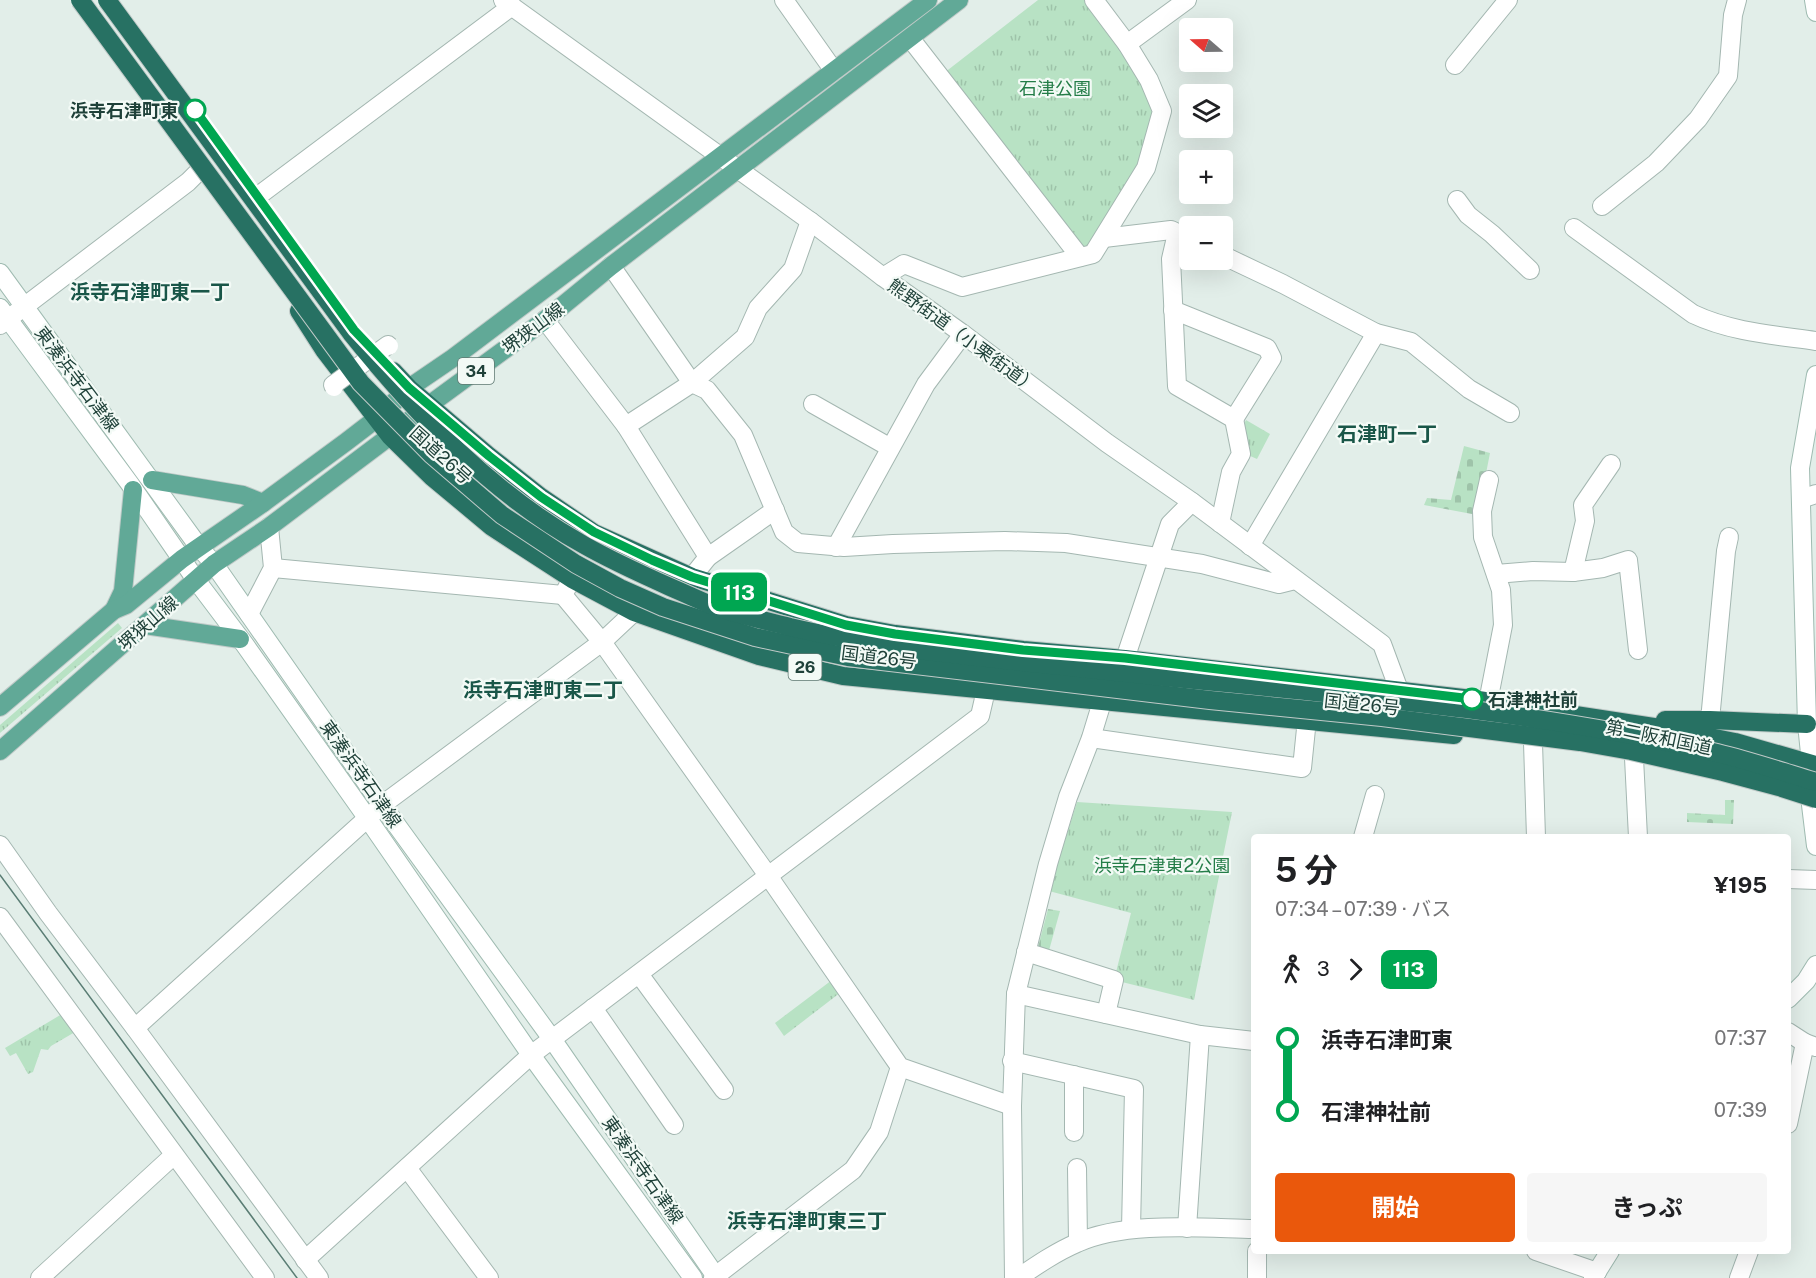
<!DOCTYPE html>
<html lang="ja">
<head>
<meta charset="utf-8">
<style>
	body { margin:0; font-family:"Public Sans","Noto Sans JP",sans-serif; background:#f6f6f6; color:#202124; height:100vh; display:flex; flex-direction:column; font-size:22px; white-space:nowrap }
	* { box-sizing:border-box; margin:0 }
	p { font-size:20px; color:#757577 }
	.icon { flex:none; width:33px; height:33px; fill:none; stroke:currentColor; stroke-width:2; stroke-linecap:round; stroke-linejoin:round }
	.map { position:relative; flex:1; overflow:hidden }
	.side { position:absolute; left:1251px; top:834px; width:540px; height:420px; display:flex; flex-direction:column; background:#fff; border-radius:6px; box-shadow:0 6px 24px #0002 }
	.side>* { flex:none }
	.badge { padding:0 12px; border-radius:9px; font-size:21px; line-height:39px }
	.needle { width:39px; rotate:290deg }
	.buttons { position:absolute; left:1179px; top:18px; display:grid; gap:12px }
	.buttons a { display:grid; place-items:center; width:54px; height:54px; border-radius:6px; background:#fff; box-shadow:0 6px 24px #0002; font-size:30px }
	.map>.badge { position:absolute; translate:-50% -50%; box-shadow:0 0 0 3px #fff }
	.legs { display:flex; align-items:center; gap:9px; height:66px; padding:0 24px; font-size:20px }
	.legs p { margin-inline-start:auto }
	.overview { display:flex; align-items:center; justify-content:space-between; height:102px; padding:0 24px }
	h1 { font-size:33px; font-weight:700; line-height:45px }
	.cta { display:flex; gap:12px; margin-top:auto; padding:12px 24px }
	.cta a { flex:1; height:69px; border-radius:6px; background:#ea580c; color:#fff; font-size:24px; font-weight:700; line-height:69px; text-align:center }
	.cta a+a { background:#f6f6f6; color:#202124 }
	ul { padding:0 24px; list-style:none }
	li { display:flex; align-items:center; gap:21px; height:72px; font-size:22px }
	li i { display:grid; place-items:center; width:9px; height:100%; margin:0 8px; background:currentColor }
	li i::after { content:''; width:15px; height:15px; margin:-8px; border:4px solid; border-radius:50%; background:#fff }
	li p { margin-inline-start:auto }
	li:first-child i { background:linear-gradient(#0000 50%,currentColor 0) }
	li:last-child i { background:linear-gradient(currentColor 50%,#0000 0) }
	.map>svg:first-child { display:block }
	.grass { fill:url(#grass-tufts) }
	.cemetery { fill:url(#cemetery-stones) }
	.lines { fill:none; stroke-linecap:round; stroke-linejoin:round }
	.street-casing { stroke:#a4b7b1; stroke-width:20 }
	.secondary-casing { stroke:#9fbbb1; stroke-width:20 }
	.primary-casing { stroke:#c0cac8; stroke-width:20 }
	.highway-casing { stroke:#c0cac8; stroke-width:20 }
	.street { stroke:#fff; stroke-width:18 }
	.secondary { stroke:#fff; stroke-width:18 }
	.primary { stroke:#61a997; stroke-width:18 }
	.highway { stroke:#277163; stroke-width:18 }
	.tram { stroke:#5a7d74; stroke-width:1.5 }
	.street-bridge-casing { stroke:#a4b7b1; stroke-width:20; stroke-linecap:butt }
	.highway-bridge-casing { stroke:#c0cac8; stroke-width:20; stroke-linecap:butt }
	.street-bridge { stroke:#fff; stroke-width:18 }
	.highway-bridge { stroke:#277163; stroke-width:18 }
	.line-1-casing { stroke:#fff; stroke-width:14 }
	.line-1 { stroke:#00a651; stroke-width:9 }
	.stop-1-dot { fill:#fff; stroke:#00a651; stroke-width:3 }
	.labels { text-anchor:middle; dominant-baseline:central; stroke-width:4.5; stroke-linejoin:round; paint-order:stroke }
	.shield { fill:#f3faf6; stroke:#5f7872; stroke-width:1.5 }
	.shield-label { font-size:16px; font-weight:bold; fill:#1f4139 }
	.park-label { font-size:18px; fill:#247d48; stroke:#f3faf6 }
	.stop-label { font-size:18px; font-weight:bold; fill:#1f4139; stroke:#f3faf6; text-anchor:end }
	.street-label { font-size:18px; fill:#1f4139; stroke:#f3faf6 }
	.neighbourhood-label { font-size:20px; font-weight:bold; fill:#195648; stroke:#f3faf6 }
</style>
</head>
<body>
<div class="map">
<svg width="1816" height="1278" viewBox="0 0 1816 1278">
	<defs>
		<pattern id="grass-tufts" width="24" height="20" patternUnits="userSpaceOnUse" patternTransform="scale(1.5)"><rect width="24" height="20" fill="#b8e2c4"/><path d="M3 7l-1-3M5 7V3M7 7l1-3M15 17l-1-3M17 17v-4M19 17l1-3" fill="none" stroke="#9ec3a9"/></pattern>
		<pattern id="cemetery-stones" width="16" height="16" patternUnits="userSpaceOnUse" patternTransform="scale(1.5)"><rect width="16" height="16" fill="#b8e2c4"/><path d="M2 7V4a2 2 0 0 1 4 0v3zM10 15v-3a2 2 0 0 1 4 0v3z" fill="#9ec3a9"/></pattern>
	</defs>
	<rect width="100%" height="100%" fill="#e2eee9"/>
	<g class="grass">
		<path d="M1038 0H1088L1125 48 1155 110 1141 165 1090 250 1080 251 944 73Z"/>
		<path d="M1246 420 1270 434 1257 459 1248 455 1242 428Z"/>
		<path d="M118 623 122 628 0 733V725Z"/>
		<path d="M1077 802 1232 812 1194 1000 1114 980 1131 913 1049 891Z"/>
		<path d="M832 980 841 992 784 1036 775 1023Z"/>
		<path d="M62 1014 75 1032 51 1046 48 1050 41 1049 33 1072 28 1074 16 1053 10 1056 5 1048Z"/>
	</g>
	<g class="cemetery">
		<path d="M1464 446 1490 453 1479 509 1472 514 1424 505 1427 498 1451 500Z"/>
		<path d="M1725 800H1734L1733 824 1687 822V813L1725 815Z"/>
		<path d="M1048 909 1060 911 1048 954 1037 951Z"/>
	</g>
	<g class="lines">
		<defs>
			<g id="street">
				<path d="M503 0 810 221 883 277 963 334 1107 443 1192 502 1382 644 1399 690"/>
				<path d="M784 0 834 71"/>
				<path d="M1094 0 1127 44 1187 0"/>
				<path d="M910 38 1080 257"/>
				<path d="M1455 65 1508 0"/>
				<path d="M258 196 512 6"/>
				<path d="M1457 200 1468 215 1492 234 1530 270"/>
				<path d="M1602 206 1656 163 1698 119 1728 76 1733 15 1737 0"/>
				<path d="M1574 228 1693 314C1731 332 1774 335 1816 341"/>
				<path d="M1177 233 1171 259 1177 386 1234 419 1241 454 1231 472 1220 523"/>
				<path d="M1104 238 1171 230 1190 239"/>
				<path d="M1222 255 1283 284 1376 333 1411 342 1469 389 1510 413"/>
				<path d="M611 266 692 383 707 390 743 435 784 532 798 543 844 547 893 544 1005 541 1066 543 1202 564 1279 584 1295 580"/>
				<path d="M883 277 904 264 962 287 1093 254 1146 168 1162 111 1149 80 1127 44"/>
				<path d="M1173 310 1267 348 1272 358 1234 419"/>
				<path d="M545 320 626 426 708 557 692 577"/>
				<path d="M0 325 188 182 199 171"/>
				<path d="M813 404 889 447"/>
				<path d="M626 426 692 383 745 337 758 308 793 269 810 221"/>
				<path d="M1801 499 1816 494"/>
				<path d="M1250 546 1376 333"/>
				<path d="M836 547 926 384 963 334"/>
				<path d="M708 557 775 510"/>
				<path d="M273 568 563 595 568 586"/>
				<path d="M1573 572 1585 521 1583 505 1611 464"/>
				<path d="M1496 574 1533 571 1573 572 1603 568 1628 560 1638 650"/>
				<path d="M563 595 602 642 769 877 900 1067 1012 1106"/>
				<path d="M249 614 273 568 269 527"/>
				<path d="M1488 702 1503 625 1501 590 1483 537 1482 511 1489 480"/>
				<path d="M1710 720 1726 551 1729 537"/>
				<path d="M1091 738 1302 768 1307 719"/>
				<path d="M1533 743 1536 837"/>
				<path d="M1634 758 1638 837"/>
				<path d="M1363 837 1375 795"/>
				<path d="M0 845 48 913 135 1028 319 1278"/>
				<path d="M1788 879 1816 880"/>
				<path d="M0 917 265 1278"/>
				<path d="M1026 952 1114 980 1106 1014"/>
				<path d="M639 974 724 1090"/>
				<path d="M1016 994 1200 1035 1254 1041"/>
				<path d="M593 1008 674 1125"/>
				<path d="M135 1028 382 805 602 642 634 612"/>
				<path d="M1788 1032 1805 1043"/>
				<path d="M1012 1061 1134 1089 1131 1229"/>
				<path d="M1788 1124 1805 1043 1816 1047"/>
				<path d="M1074 1132V1075"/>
				<path d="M407 1168 489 1278"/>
				<path d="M1077 1168 1078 1242"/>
				<path d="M1187 1228 1200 1035"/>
				<path d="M1257 1251V1278"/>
				<path d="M1536 1251 1597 1272"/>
				<path d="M305 1260 531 1055 980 716 986 690"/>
				<path d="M40 1278 174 1155"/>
				<path d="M713 1278 853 1170 879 1132 900 1067"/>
				<path d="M1014 1278 1012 1106 1016 994 1048 864 1068 797 1091 738 1102 702 1125 659 1170 524 1192 502"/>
				<path d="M1018 1278C1037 1265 1056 1252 1077 1243 1125 1221 1201 1228 1254 1229"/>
				<path d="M1739 1278 1749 1251"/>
			</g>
			<g id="secondary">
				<path d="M1814 0 1816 12"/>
				<path d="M0 273 199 547 214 564 382 805 552 1039 717 1278"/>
				<path d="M0 308 130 484 196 580 245 645 368 819 531 1055 693 1278"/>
				<path d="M1816 375 1800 468 1807 724 1811 763V805L1816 846"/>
				<path d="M1788 999 1806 981 1816 965"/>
				<path d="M1593 1278 1610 1251"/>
			</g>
			<g id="primary">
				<path d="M152 480 243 495 263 503"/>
				<path d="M114 610 123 591 133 490"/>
				<path d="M145 625 240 639"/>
				<path d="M0 707 114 610 126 605 182 559 263 503 346 442 376 419 409 388 453 358 928 0"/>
				<path d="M0 751 214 564 269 527 390 436 429 405 545 320 611 266 959 0"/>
			</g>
			<g id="highway">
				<path d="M299 311 324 350 390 436 432 477 492 527 572 579 634 612 759 656 843 676 1454 735"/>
				<path d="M393 371 409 388 489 456 541 497 594 533 692 577 846 625 895 634 1023 650 1125 659 1472 699 1680 731 1735 742 1816 765"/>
				<path d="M1665 720H1710L1807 724"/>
			</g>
		</defs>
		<use href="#street" class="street-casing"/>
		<use href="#secondary" class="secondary-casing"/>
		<use href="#primary" class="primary-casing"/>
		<use href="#highway" class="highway-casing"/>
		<use href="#street" class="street"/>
		<use href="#secondary" class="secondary"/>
		<use href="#primary" class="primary"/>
		<use href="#highway" class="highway"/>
		<path class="tram" d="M0 875 297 1278"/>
		<defs>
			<path id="street-bridge" d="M334 387 333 385 388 345 389 346"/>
			<g id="highway-bridge">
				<path d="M80 0 361 383 432 455 502 515 576 564 620 588 663 607 755 637 848 657 1210 700 1382 717 1580 742 1631 751 1723 772 1779 787 1816 799"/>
				<path d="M107 0 351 333C416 414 492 494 584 545 612 561 641 574 670 587 684 593 699 600 713 606 738 615 764 620 790 627 888 650 988 658 1088 669 1297 692 1512 705 1717 753 1750 761 1783 772 1816 782"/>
			</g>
		</defs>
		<use href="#street-bridge" class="street-bridge-casing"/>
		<use href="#highway-bridge" class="highway-bridge-casing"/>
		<use href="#street-bridge" class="street-bridge"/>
		<use href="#highway-bridge" class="highway-bridge"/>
	</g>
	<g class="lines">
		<defs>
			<path id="line-1" d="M195 110 354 330 409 388 489 456 541 497 594 532 652 560 692 577 798 610 846 625 895 634 1023 650 1125 658 1472 699"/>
		</defs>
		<use href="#line-1" class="line-1-casing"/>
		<use href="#line-1" class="line-1"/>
	</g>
	<g class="stop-1-dot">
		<circle cx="195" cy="110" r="10"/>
		<circle cx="1472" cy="699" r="10"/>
	</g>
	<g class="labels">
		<g class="shield">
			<rect x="458" y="358" width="36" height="26" rx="4.5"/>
			<rect x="788.5" y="654" width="33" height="26" rx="4.5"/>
		</g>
		<g class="shield-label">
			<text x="476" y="371">34</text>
			<text x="805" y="667">26</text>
		</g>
		<g class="park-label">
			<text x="1055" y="88">石津公園</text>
			<text x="1162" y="865">浜寺石津東2公園</text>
		</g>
		<g class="stop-label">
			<text x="178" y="110">浜寺石津町東</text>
			<text x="1488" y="699" text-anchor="start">石津神社前</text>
		</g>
		<g class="street-label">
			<text transform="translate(533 328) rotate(-37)">堺狭山線</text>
			<text transform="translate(963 336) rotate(36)">熊野街道（小栗街道）</text>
			<text transform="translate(77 379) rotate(53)">東湊浜寺石津線</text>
			<text transform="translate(441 455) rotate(42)">国道26号</text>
			<text transform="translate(148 623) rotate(-41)">堺狭山線</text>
			<text transform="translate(879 657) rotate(7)">国道26号</text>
			<text transform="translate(1362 704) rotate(6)">国道26号</text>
			<text transform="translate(1659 737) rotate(12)">第二阪和国道</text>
			<text transform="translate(361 774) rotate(55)">東湊浜寺石津線</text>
			<text transform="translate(643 1170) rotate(55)">東湊浜寺石津線</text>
		</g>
		<g class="neighbourhood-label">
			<text x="150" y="292">浜寺石津町東一丁</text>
			<text x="1387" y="434">石津町一丁</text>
			<text x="543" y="690">浜寺石津町東二丁</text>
			<text x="807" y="1221">浜寺石津町東三丁</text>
		</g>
	</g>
</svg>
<div class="buttons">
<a><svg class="needle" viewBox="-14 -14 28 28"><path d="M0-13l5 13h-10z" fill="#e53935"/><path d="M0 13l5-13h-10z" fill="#757577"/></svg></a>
<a><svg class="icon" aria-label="layers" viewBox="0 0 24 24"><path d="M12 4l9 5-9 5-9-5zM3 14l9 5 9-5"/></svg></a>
<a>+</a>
<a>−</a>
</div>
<b class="badge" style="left:739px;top:592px;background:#00a651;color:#fff">113</b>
<section class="side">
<div class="overview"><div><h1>5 分</h1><p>07:34 – 07:39 · バス</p></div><b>¥195</b></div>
<div class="legs"><svg class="icon" aria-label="walk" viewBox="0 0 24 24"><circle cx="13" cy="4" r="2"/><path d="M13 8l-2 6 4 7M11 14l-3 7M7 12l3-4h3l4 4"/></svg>3<svg class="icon" aria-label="forward" viewBox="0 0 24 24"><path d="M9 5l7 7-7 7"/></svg><b class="badge" style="background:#00a651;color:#fff">113</b></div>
<ul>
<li><i style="color:#00a651"></i><b>浜寺石津町東</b><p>07:37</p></li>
<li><i style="color:#00a651"></i><b>石津神社前</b><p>07:39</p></li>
</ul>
<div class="cta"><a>開始</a><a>きっぷ</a></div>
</section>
</div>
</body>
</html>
